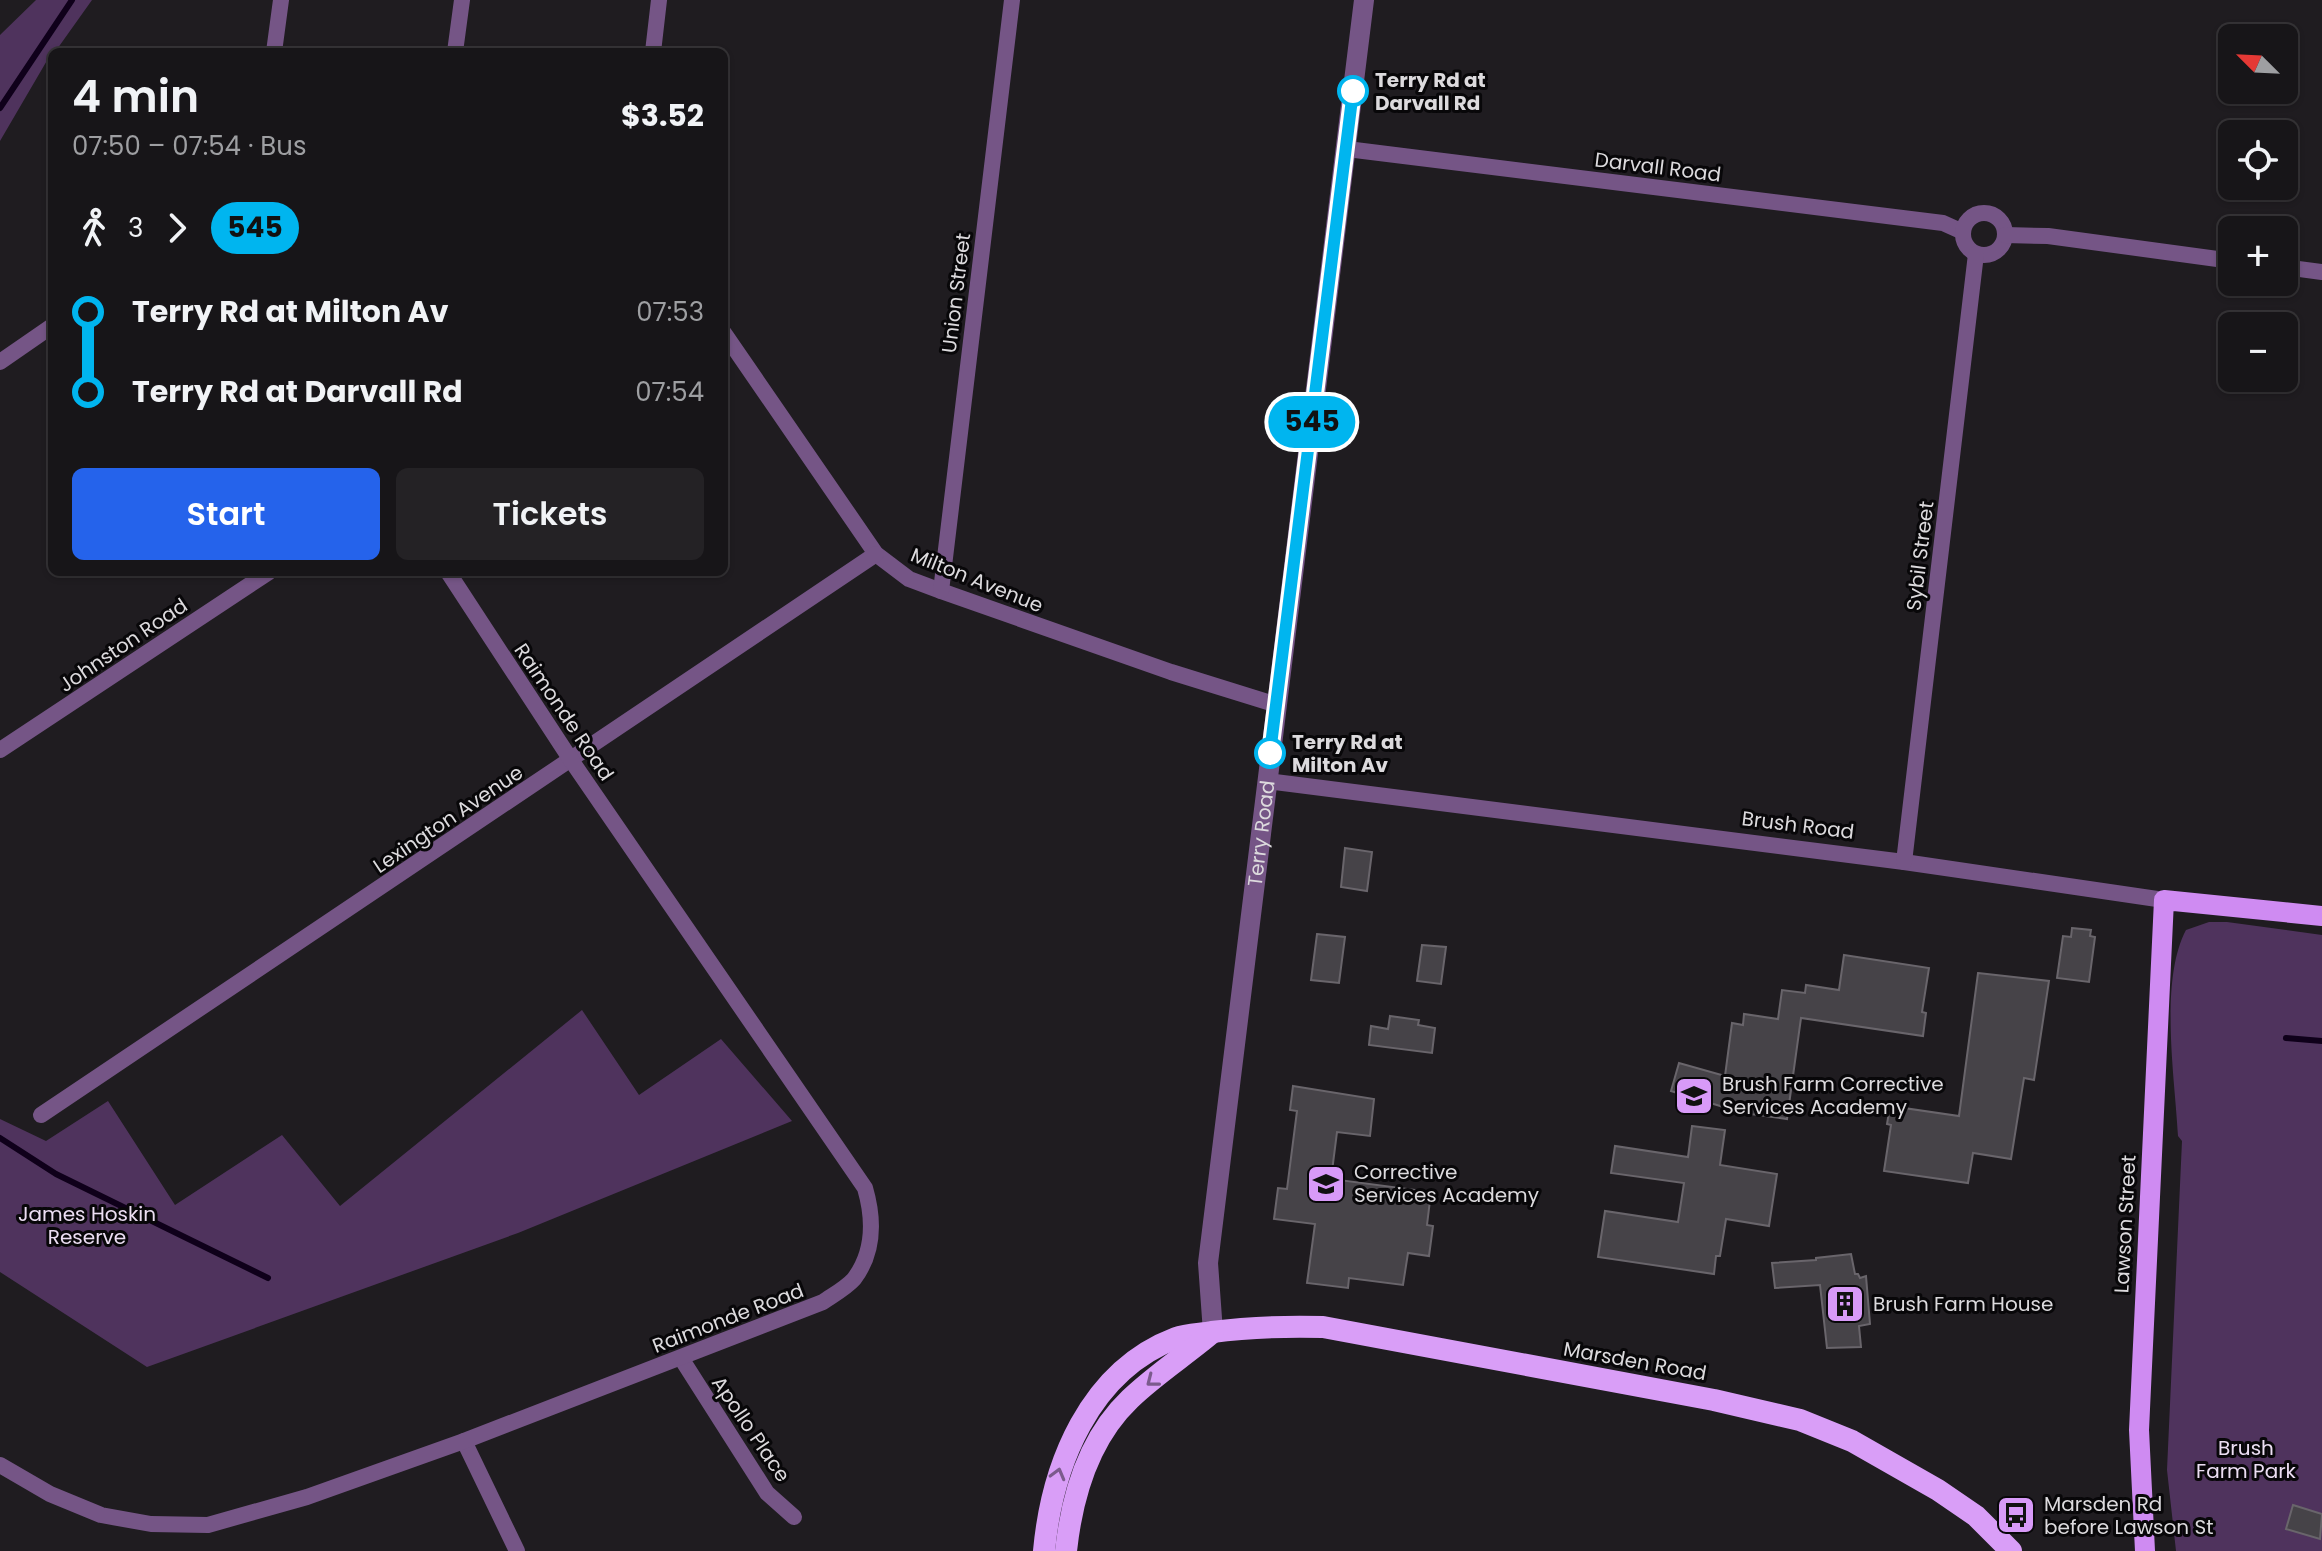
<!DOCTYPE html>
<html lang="en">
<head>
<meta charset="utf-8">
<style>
	body { margin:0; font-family:Poppins,sans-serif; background:#242225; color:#f1f3f6; height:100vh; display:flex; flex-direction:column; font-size:30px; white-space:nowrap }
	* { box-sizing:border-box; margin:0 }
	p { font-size:26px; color:#9e9fa2 }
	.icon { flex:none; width:44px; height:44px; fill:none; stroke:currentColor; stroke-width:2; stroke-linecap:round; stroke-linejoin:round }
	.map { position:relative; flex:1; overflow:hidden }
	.details { position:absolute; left:48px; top:48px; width:680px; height:528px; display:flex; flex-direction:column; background:#171518; border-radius:12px; box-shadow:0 2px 6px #0004,0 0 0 2px #363437 }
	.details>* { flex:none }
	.badge { padding:0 16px; border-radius:26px; font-size:28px; line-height:52px }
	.needle { width:52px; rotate:294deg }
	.fabs { position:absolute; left:2218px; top:24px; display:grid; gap:16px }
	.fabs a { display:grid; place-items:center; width:80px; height:80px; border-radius:12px; background:#171518; box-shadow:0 2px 6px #0004,0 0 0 2px #363437; font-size:40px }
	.map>.badge { position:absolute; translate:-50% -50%; box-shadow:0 0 0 4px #fff }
	.legs { display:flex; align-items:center; gap:12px; height:88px; padding:0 24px; font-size:26px }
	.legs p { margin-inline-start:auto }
	.overview { display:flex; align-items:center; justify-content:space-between; height:136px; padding:0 24px }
	h1 { font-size:44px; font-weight:600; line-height:60px }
	.primary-button { display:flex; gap:16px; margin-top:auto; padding:16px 24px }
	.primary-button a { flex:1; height:92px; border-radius:12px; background:#2563eb; color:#fff; font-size:32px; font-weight:600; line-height:92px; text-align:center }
	.primary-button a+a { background:#242225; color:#f1f3f6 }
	ul { padding:0 24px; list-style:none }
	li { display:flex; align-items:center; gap:28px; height:80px; font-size:30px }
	li i { display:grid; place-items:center; width:12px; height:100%; margin:0 10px; background:currentColor }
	li i::after { content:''; width:20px; height:20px; margin:-10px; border:6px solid; border-radius:50%; background:#171518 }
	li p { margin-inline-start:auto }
	li:first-child i { background:linear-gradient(#0000 50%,currentColor 0) }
	li:last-child i { background:linear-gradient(currentColor 50%,#0000 0) }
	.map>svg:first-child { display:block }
	.green { fill:#4f335d }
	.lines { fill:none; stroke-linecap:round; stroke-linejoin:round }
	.stream { stroke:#0f001a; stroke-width:6 }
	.building { fill:#464348; stroke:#69656b; stroke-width:2 }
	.minor { stroke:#755586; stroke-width:16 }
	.tertiary { stroke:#755586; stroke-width:20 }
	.primary { stroke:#cf8bf2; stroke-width:20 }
	.trunk { stroke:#d99ef7; stroke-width:22 }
	.oneway { stroke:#7b5a8c }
	.line-1-casing { stroke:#fff; stroke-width:18 }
	.line-1 { stroke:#00b5ef; stroke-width:12 }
	.stop-1-dot { fill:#fff; stroke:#00b5ef; stroke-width:4 }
	.labels { text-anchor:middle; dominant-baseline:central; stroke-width:6; stroke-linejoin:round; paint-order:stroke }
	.stop-label { font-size:20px; font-weight:bold; fill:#dcdadd; stroke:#080709; text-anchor:start }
	.street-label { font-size:20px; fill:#dcdadd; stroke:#080709 }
	.poi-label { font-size:20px; fill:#dcdadd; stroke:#080709; text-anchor:start }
	.park-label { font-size:20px; fill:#ecdef3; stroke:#080709 }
</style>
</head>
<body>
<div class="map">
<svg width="2322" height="1551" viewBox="0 0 2322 1551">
	<rect width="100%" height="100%" fill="#1f1c20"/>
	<g class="green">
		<path d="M36 0H92L55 52H52L0 141V35Z"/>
		<path d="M2209 922H2227L2322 935V1551H2176L2167 1470 2182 1141 2178 1136C2175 1078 2159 981 2186 930Z"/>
		<path d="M582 1010 639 1095 721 1039 792 1121 518 1233 147 1367 0 1272V1119L46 1141 108 1101 175 1205 282 1135 340 1206Z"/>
	</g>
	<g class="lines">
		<g class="stream">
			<path d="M0 108 72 0"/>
			<path d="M2286 1038 2322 1041"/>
			<path d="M0 1138 56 1174 268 1278"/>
		</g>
	</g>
	<g class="building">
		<path d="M1345 848 1372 852 1367 891 1341 887Z"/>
		<path d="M2072 928 2091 930 2090 936 2095 937 2089 982 2057 978 2063 936 2071 937Z"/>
		<path d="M1317 934 1345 937 1339 983 1311 980Z"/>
		<path d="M1422 945 1446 947 1441 984 1417 981Z"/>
		<path d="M1844 955 1929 968 1922 1012 1926 1013 1923 1036 1801 1018 1787 1119 1743 1113 1671 1091 1679 1063 1725 1076 1732 1023 1743 1025 1744 1014 1778 1019 1782 990 1805 993 1806 985 1839 990Z"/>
		<path d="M1978 973 2049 981 2034 1080 2024 1078 2011 1159 1973 1153 1968 1183 1884 1171 1891 1125 1887 1124 1890 1106 1959 1116Z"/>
		<path d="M1390 1016 1419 1020 1418 1025 1435 1028 1432 1053 1369 1045 1371 1026 1388 1029Z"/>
		<path d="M1293 1086 1374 1099 1370 1136 1337 1132 1331 1179 1431 1192 1427 1225 1433 1226 1429 1256 1408 1253 1403 1285 1349 1278 1348 1288 1307 1283 1315 1224 1274 1219 1278 1188 1287 1189 1297 1111 1290 1110Z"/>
		<path d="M1692 1126 1725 1130 1720 1165 1777 1174 1769 1226 1726 1219 1720 1256H1716L1714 1274 1598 1257 1605 1211 1678 1222 1684 1183 1611 1173 1615 1146 1688 1157Z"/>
		<path d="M1851 1254 1855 1274H1858L1860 1278 1866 1276 1870 1324 1859 1326 1861 1347 1827 1348 1820 1285 1775 1288 1772 1263 1816 1260V1258Z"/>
		<path d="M2293 1505 2322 1514 2320 1539 2286 1529Z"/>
	</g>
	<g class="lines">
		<g class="minor">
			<path d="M274 52 281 0"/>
			<path d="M455 52 462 0"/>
			<path d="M653 52 659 0"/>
			<path d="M1347 149 1943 223 1963 232"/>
			<circle cx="1984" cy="234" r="21"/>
			<path d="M2005 235 2048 236 2232 261"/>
			<path d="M2284 267 2322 272"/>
			<path d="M724 333 876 554 909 579 941 591 1171 672 1277 705"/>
			<path d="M0 362 52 326"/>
			<path d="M941 591 1012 0"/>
			<path d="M0 750 269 572"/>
			<path d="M1267 781 1904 862 2164 900"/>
			<path d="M1904 862 1976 254"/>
			<path d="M41 1115 876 554"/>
			<path d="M681 1358 767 1493 794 1517"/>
			<path d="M464 1441 517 1551"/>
			<path d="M0 1465 50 1494 101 1515 151 1524 208 1525 307 1497 464 1441 823 1302C833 1295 846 1288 854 1279 875 1251 874 1219 865 1188L571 760 448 572"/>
		</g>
		<path class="tertiary" id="s1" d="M1213 1332 1208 1263 1364 0"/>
		<path class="primary" d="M2145 1551 2139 1430 2164 900 2322 916"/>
		<g class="trunk">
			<path d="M1044 1551C1052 1465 1089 1371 1176 1338 1187 1334 1201 1334 1212 1332 1250 1327 1285 1326 1323 1327L1714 1400 1800 1420 1852 1441 1938 1490 1976 1516 2011 1551"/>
			<path d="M1066 1551C1072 1495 1088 1439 1130 1399 1156 1374 1186 1355 1213 1332"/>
		</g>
	</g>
	<defs><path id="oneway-chevron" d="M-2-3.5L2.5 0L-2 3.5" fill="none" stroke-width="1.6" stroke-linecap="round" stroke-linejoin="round" transform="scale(2)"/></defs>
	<g class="oneway">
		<use href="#oneway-chevron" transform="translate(1152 1381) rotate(142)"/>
		<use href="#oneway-chevron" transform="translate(1058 1474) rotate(-75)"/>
	</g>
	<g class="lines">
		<defs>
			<path id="line-1" d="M1270 753 1353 91"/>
		</defs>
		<use href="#line-1" class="line-1-casing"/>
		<use href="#line-1" class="line-1"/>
	</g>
	<defs>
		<symbol id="school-square" viewBox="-11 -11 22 22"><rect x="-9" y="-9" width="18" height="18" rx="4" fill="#d89af8" stroke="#080709"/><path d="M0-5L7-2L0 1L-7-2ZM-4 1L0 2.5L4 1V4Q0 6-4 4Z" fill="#111"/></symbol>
		<symbol id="university-square" viewBox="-11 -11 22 22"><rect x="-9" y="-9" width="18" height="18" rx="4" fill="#d89af8" stroke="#080709"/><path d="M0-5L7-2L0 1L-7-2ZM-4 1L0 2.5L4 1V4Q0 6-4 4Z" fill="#111"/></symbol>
		<symbol id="building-square" viewBox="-11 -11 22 22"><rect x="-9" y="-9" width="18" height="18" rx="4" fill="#d89af8" stroke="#080709"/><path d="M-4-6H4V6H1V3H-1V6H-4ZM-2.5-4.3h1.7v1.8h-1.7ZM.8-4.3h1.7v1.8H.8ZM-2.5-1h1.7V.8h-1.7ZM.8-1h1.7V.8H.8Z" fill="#111"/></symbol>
		<symbol id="bus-square" viewBox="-11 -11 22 22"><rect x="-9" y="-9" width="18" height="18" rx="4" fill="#d89af8" stroke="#080709"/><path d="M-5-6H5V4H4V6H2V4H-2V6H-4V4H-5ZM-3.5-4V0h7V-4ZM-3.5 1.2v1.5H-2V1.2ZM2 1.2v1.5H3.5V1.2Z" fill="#111"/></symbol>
	</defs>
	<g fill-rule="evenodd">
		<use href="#school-square" x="1672" y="1074" width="44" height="44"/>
		<use href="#university-square" x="1304" y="1162" width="44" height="44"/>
		<use href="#building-square" x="1823" y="1282" width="44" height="44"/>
		<use href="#bus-square" x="1994" y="1493" width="44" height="44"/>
	</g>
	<g class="stop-1-dot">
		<circle cx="1353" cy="91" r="14"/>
		<circle cx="1270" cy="753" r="14"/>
	</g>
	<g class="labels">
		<g class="stop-label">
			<text x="1375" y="80">Terry Rd at<tspan x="1375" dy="23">Darvall Rd</tspan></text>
			<text x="1292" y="742">Terry Rd at<tspan x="1292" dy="23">Milton Av</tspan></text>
		</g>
		<g class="street-label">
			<text transform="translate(1658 167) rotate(7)">Darvall Road</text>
			<text transform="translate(956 293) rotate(-83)">Union Street</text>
			<text transform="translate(1920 556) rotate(-83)">Sybil Street</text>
			<text transform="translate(977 580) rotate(22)">Milton Avenue</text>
			<text transform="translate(123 645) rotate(-34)">Johnston Road</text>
			<text transform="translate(564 712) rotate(56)">Raimonde Road</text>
			<text transform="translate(448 819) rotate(-34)">Lexington Avenue</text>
			<text transform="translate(1798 825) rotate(7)">Brush Road</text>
			<text stroke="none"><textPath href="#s1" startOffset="502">Terry Road</textPath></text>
			<text transform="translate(2125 1224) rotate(-87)">Lawson Street</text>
			<text transform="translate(728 1318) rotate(-21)">Raimonde Road</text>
			<text transform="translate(1635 1361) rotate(10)">Marsden Road</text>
			<text transform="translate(751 1429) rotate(56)">Apollo Place</text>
		</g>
		<g class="poi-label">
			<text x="1722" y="1084">Brush Farm Corrective<tspan x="1722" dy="23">Services Academy</tspan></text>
			<text x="1354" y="1172">Corrective<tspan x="1354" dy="23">Services Academy</tspan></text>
			<text x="1873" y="1304">Brush Farm House</text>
			<text x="2044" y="1504">Marsden Rd<tspan x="2044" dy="23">before Lawson St</tspan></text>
		</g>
		<g class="park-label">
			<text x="87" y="1214">James Hoskin<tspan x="87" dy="23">Reserve</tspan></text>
			<text x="2246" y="1448">Brush<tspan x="2246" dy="23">Farm Park</tspan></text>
		</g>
	</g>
</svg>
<div class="fabs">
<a><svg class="needle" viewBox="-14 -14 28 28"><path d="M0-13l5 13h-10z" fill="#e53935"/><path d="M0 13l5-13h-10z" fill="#9e9fa2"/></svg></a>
<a><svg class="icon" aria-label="locate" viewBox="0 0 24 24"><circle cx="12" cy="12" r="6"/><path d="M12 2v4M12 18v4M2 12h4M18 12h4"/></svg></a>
<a>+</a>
<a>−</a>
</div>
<b class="badge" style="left:1312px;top:422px;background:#00b5ef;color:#111">545</b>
<section class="details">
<div class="overview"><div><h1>4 min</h1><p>07:50 – 07:54 · Bus</p></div><b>$3.52</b></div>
<div class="legs"><svg class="icon" aria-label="walk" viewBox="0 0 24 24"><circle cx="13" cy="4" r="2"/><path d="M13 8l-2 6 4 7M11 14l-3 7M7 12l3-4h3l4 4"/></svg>3<svg class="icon" aria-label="forward" viewBox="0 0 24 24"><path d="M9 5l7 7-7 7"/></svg><b class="badge" style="background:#00b5ef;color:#111">545</b></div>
<ul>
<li><i style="color:#00b5ef"></i><b>Terry Rd at Milton Av</b><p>07:53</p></li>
<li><i style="color:#00b5ef"></i><b>Terry Rd at Darvall Rd</b><p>07:54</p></li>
</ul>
<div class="primary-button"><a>Start</a><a>Tickets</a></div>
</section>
</div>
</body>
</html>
